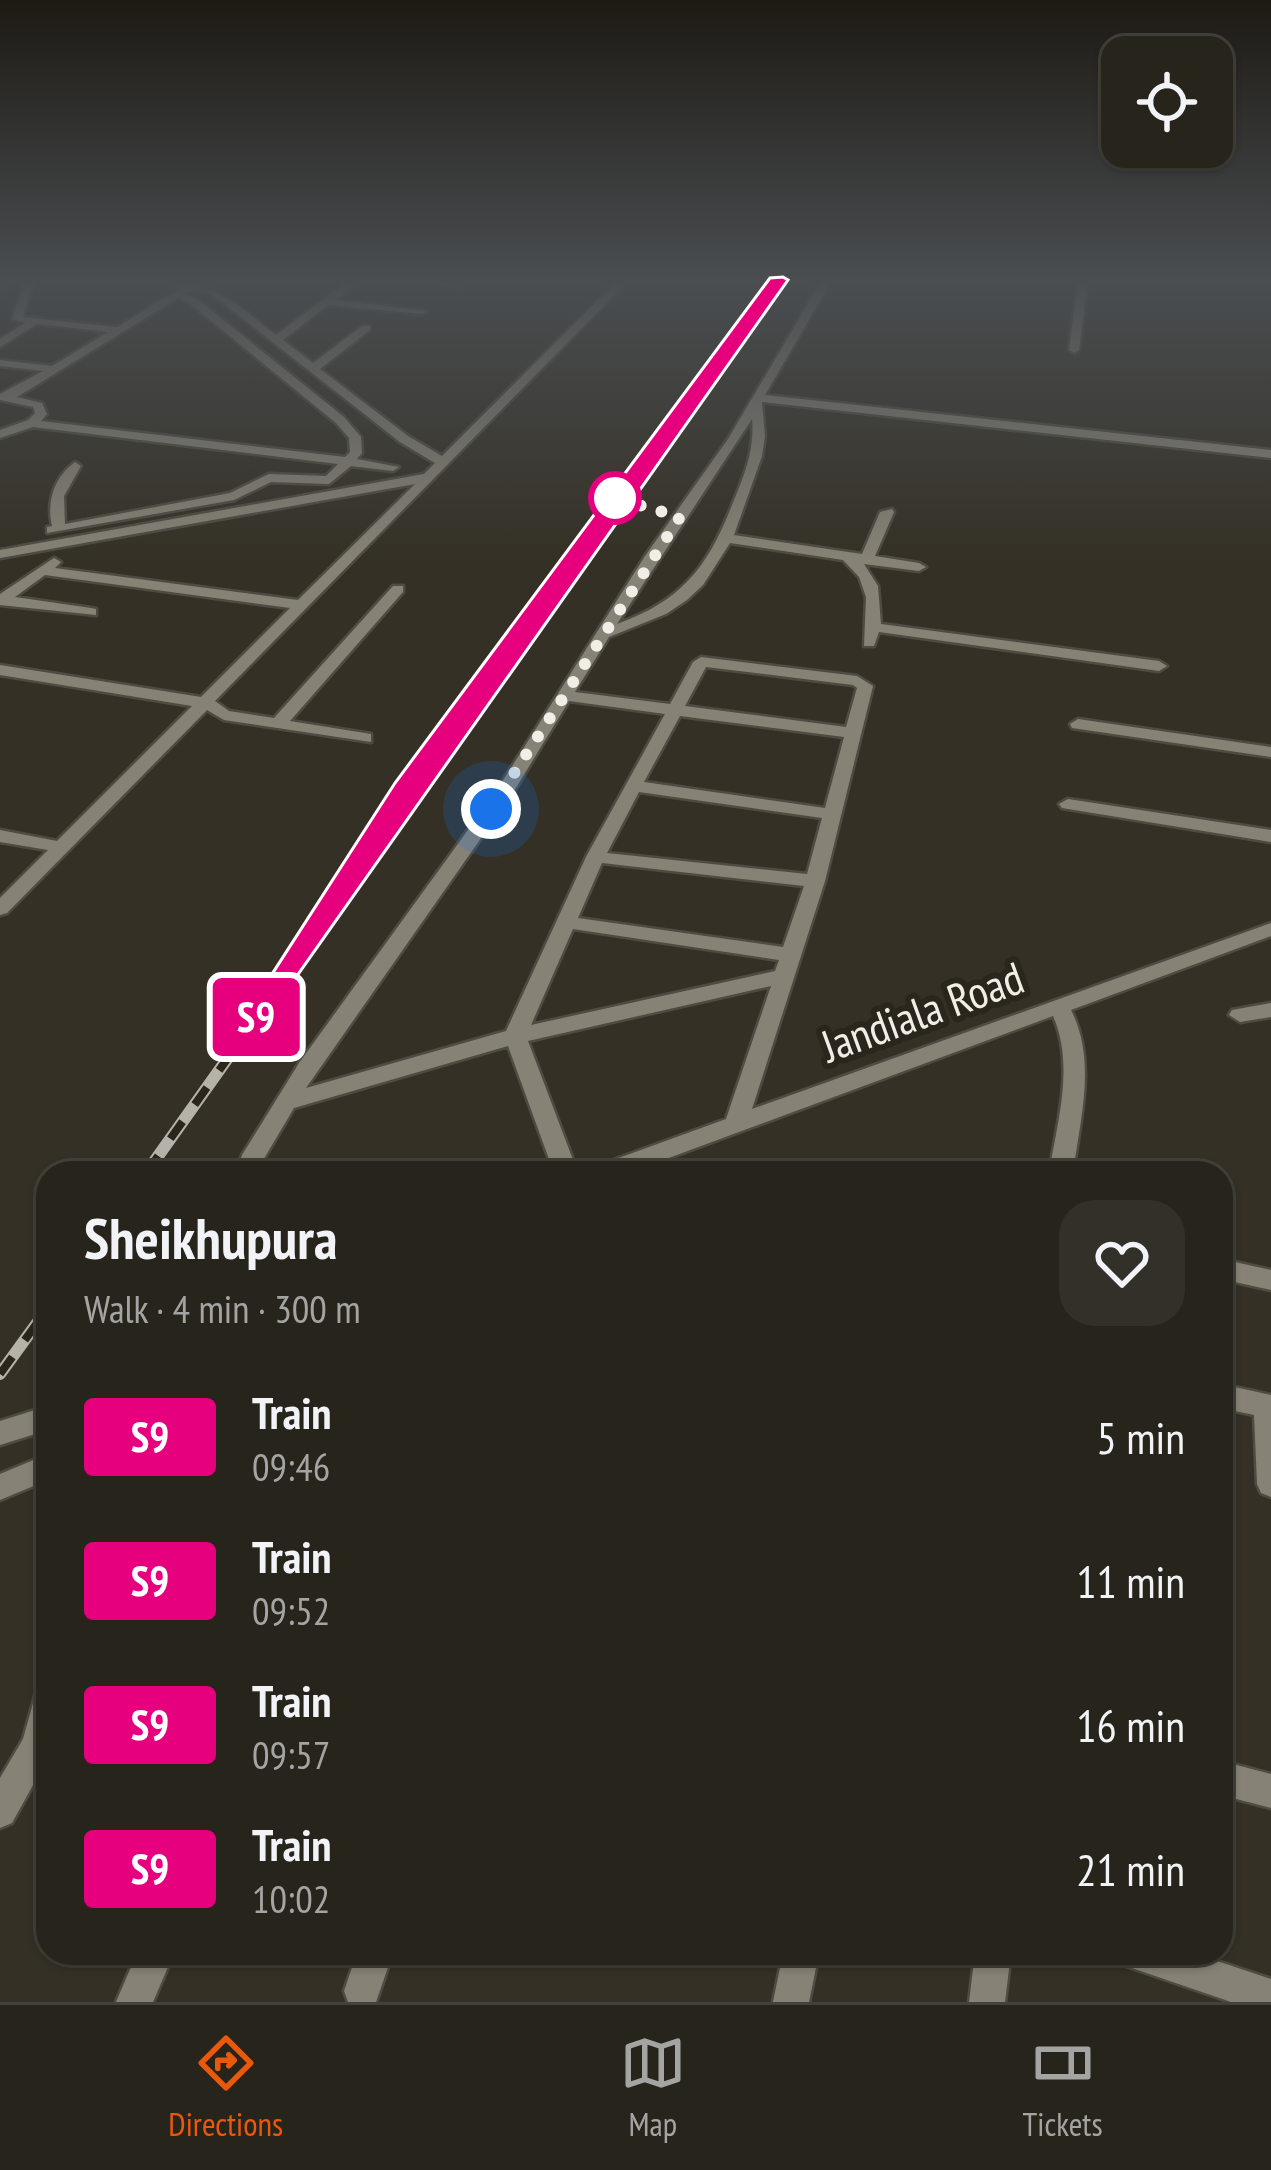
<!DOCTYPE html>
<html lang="en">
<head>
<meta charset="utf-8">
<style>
	body { margin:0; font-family:"PT Sans Narrow",sans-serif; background:#333029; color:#f1f3f6; height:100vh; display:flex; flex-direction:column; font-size:45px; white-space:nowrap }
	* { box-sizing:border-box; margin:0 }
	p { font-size:39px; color:#a4a4a3 }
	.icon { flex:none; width:66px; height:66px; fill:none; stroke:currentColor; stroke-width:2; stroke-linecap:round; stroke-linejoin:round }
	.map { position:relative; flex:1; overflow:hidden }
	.sheet { position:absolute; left:36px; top:1161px; width:1197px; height:804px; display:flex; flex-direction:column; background:#27241c; border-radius:36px; box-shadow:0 3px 9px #0004,0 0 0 3px #43413b }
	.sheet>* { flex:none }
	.badge { padding:0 24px; border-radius:9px; font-size:42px; line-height:78px }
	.buttons { position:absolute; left:1101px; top:36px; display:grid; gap:24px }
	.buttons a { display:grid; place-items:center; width:132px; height:132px; border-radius:24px; background:#27241c; box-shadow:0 3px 9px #0004,0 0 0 3px #43413b; font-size:60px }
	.you { position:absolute; width:60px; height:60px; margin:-30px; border:9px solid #fff; border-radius:50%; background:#1a73e8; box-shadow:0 0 0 18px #1a73e833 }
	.map>.badge { position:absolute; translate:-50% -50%; box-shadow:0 0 0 6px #fff }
	.round { display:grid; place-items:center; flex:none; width:126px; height:126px; border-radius:36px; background:#333029 }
	.headline { display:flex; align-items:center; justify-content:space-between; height:204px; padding:0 48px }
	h1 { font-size:57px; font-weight:700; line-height:90px }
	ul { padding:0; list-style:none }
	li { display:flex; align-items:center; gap:36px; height:144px; padding:0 48px }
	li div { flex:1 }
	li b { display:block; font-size:45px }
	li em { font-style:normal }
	li .badge { min-width:132px; font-weight:700; text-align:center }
	.dock { display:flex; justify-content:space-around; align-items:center; height:168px; border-top:3px solid #43413b; background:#27241c; font-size:33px; color:#a4a4a3 }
	.dock a { display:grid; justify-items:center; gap:6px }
	.dock .selected { color:#ea580c }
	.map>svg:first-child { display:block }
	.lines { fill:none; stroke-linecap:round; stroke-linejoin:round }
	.minor-casing { stroke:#4e4b42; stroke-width:5 }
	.minor { fill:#868275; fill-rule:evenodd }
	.rail-far3-casing { stroke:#b5b2a9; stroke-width:6 }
	.rail-far2-casing { stroke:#b5b2a9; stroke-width:8 }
	.rail-far1-casing { stroke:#b5b2a9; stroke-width:10 }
	.rail-casing { stroke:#b5b2a9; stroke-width:12 }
	.rail-far3 { stroke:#2a261b; stroke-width:3; stroke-dasharray:9; stroke-linecap:butt }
	.rail-far2 { stroke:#2a261b; stroke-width:4.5; stroke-dasharray:12; stroke-linecap:butt }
	.rail-far1 { stroke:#2a261b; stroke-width:6; stroke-dasharray:16; stroke-linecap:butt }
	.rail { stroke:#2a261b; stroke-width:8; stroke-dasharray:21; stroke-linecap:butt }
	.line { fill:#e6007e; stroke:#fff; stroke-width:3 }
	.walk { stroke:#f1eee7; stroke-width:12; stroke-dasharray:0 21.6 }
	.stop-dot { fill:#fff; stroke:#e6007e; stroke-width:6 }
	.labels { text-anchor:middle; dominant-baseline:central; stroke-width:12; stroke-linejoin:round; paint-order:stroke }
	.street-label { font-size:45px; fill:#f1eee7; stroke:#2a261b }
</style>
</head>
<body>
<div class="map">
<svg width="1271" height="2002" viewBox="0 0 1271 2002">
	<rect width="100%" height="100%" fill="#343025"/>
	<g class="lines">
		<defs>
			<g id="minor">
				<path d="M16 280 14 282 0 288V281Z"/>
				<path d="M25 280H35L23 317 117 327 181 288 150 280C215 280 228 298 276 335L349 280H361L336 300 427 311 422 314 328 305 283 340 313 363 362 326H370V330L320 369 408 436 442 456 618 280H629L215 701 229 711 274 718 393 586H403V592L290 721 371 734V742L224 720 207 710 7 913 0 915V898L48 850 0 842V830L57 841 192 706 0 675V665L201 697 290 608 45 575 15 597 91 608 96 609V615L0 605V594L54 558 61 562 55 568 298 600 415 484 0 558V550L424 474 435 463 400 442 210 293 192 290 185 294 196 298 344 417 361 437 362 453 357 459 399 467 393 471 351 466 329 484 271 482 234 500 47 533V527L52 526C46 501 55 476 75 462L81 466 64 496 65 524 230 493 269 474 326 476 338 464 33 427 0 438V430L28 420 35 413 33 407 0 400V394L43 371 0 366V360L52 366 108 332 37 324 0 347V339L25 323 12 319ZM178 298 188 302 336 423 349 438 350 452 345 457 41 421 47 414 42 403 17 397Z"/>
				<path d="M411 280H450L464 284 459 287Z"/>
				<path d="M822 280H832L765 395 1271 450V458L762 402 765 436 762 456 734 535 862 554 880 512 892 509 894 512 875 556 919 563 926 567 919 571 864 564 878 586 881 624 1159 661 1167 666 1159 671 879 632 874 646H864L866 597 859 577 843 560 730 543 703 585 687 600 666 614 609 637 575 692 670 704 693 662 701 657 857 676 873 686 825 881 752 1109 1271 923V936L1071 1010C1097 1061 1080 1119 1073 1173H1049C1057 1123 1075 1065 1053 1016L628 1173H590L594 1167 726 1119 771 986 528 1041 578 1173H554L508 1046 294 1108 262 1162 261 1173H237L242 1155 299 1063 497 790 645 556 728 439ZM752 419C755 448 745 474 734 500 709 565 684 600 617 624ZM706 667 853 685 857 688 846 727 685 706ZM569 701 665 714 586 857 506 1031 306 1088 514 791ZM680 716 844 737 825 808 644 782ZM639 792 822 818 807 874 607 853ZM602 863 804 886 783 947 578 918ZM573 929 779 960 775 971 531 1025Z"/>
				<path d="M1078 280H1088L1079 350 1074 353 1069 350Z"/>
				<path d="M1078 719 1271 747V757L1072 728 1070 724Z"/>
				<path d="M1068 799 1271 830V842L1062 808 1059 804Z"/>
				<path d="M1271 1003V1017L1240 1022 1229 1015 1232 1010Z"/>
				<path d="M1221 1259 1271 1270V1290L1221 1279Z"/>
				<path d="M1221 1384 1271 1395V1497L1261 1493 1257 1484 1254 1415 1221 1408Z"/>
				<path d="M48 1406V1430L0 1445V1421Z"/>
				<path d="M48 1454V1480L0 1500V1474Z"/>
				<path d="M48 1684V1758L12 1823 0 1828V1778L23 1739 37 1689Z"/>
				<path d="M1221 1761 1271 1774V1808L1221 1795Z"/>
				<path d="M137 1953H174L153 2002H116Z"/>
				<path d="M357 1953H393L376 2002H348L344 1991Z"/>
				<path d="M783 1953H819L809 2002H773Z"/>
				<path d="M975 1953H1011L1005 2002H969Z"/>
				<path d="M1121 1953H1193L1271 1979V2002H1231L1126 1966Z"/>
			</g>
		</defs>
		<use href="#minor" class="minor-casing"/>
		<use href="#minor" class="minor"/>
		<defs>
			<path id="rail-far3" d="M647 470 783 280"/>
			<path id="rail-far2" d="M472 716 649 467"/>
			<path id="rail-far1" d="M243 1037 474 713"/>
			<g id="rail">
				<path d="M146 1173 245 1034"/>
				<path d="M0 1374 48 1308"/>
			</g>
		</defs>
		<use href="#rail-far3" class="rail-far3-casing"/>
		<use href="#rail-far2" class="rail-far2-casing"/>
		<use href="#rail-far1" class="rail-far1-casing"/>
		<use href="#rail" class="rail-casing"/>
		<use href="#rail-far3" class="rail-far3"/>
		<use href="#rail-far2" class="rail-far2"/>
		<use href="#rail-far1" class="rail-far1"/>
		<use href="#rail" class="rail"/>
	</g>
	<linearGradient id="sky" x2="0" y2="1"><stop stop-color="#1d1a14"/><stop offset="0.5" stop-color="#4a4e51"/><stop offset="1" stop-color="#4a4e51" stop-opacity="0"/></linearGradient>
	<rect width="1271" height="561" fill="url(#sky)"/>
	<path class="line" d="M783 277 788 280 263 1024H247V1013L395 783 770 278Z"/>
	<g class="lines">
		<path class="walk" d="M491 809 680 517 615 498"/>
	</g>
	<circle class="stop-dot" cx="615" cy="498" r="24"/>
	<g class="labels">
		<g class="street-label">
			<text transform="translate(922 1011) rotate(-20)">Jandiala Road</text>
		</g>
	</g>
</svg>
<div class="buttons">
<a><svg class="icon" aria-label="locate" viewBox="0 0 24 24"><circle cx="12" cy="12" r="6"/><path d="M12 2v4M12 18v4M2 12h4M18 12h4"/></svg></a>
</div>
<div class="you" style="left:491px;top:809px"></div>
<b class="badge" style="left:256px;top:1017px;background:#e6007e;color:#fff">S9</b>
<section class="sheet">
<div class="headline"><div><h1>Sheikhupura</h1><p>Walk · 4 min · 300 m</p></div><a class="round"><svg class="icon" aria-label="heart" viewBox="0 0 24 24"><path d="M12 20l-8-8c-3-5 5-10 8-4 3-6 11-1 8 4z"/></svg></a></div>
<ul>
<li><span class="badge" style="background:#e6007e;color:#fff">S9</span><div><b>Train</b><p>09:46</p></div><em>5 min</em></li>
<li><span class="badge" style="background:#e6007e;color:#fff">S9</span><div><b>Train</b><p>09:52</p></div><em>11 min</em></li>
<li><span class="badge" style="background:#e6007e;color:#fff">S9</span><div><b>Train</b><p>09:57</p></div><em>16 min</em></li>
<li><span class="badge" style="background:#e6007e;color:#fff">S9</span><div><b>Train</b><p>10:02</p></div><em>21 min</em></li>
</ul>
</section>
</div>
<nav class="dock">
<a class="selected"><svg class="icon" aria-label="directions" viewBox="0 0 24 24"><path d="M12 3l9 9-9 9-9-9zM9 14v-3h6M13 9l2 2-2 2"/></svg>Directions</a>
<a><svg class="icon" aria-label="map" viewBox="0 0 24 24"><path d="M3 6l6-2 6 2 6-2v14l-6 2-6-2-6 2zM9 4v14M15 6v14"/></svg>Map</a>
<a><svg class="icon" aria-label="tickets" viewBox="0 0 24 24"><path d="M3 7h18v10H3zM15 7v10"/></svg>Tickets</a>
</nav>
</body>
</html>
